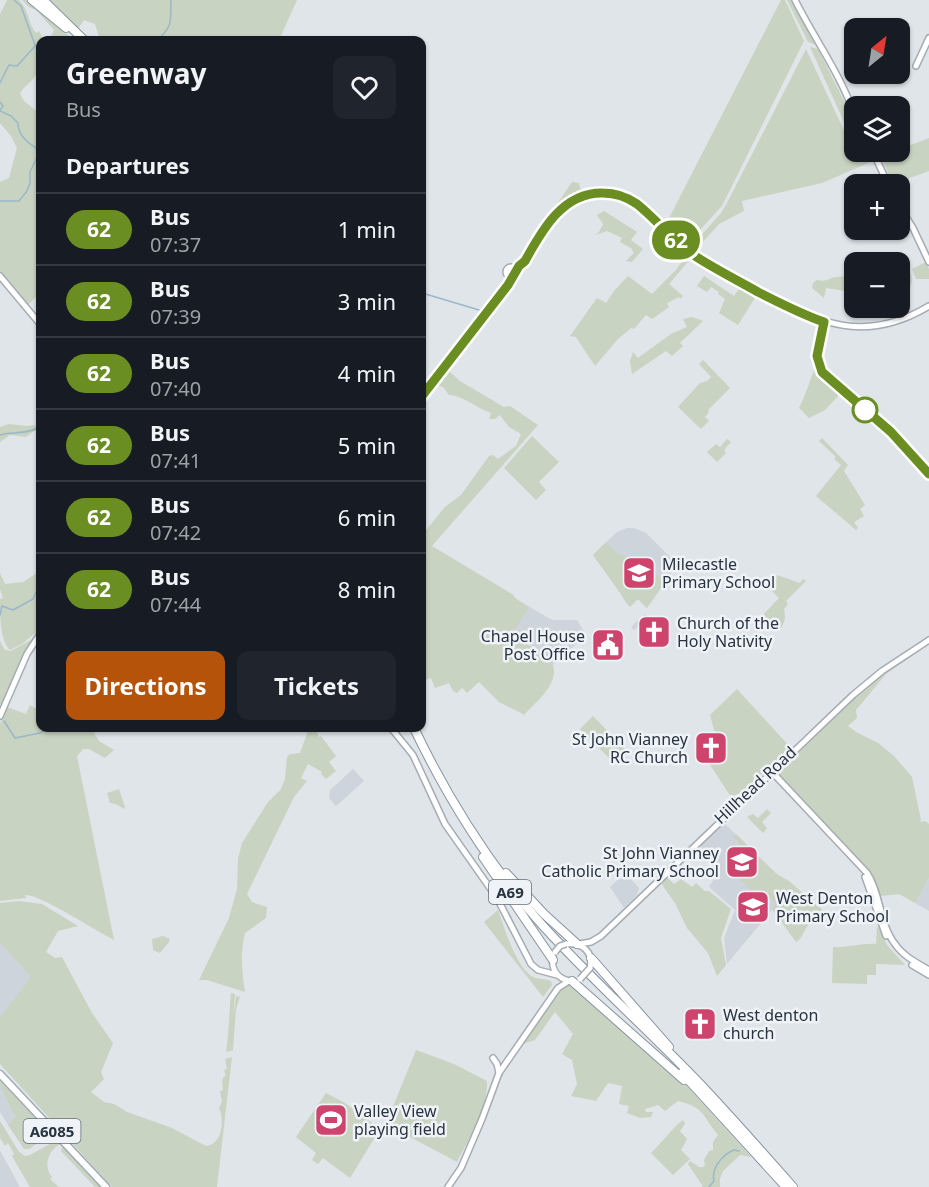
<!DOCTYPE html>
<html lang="en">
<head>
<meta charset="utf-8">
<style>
	body { margin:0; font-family:"Noto Sans",sans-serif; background:#20242c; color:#f1f3f6; height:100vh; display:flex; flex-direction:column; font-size:22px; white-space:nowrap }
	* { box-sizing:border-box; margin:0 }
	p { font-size:20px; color:#9ea1a6 }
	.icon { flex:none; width:33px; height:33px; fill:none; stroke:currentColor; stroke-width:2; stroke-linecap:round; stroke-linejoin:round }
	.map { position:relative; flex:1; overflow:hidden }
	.drawer { position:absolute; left:36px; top:36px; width:390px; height:696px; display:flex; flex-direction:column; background:#171b24; border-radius:12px; box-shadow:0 2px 4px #0004 }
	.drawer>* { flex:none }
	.badge { padding:0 12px; border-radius:20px; font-size:21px; line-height:39px }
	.needle { width:39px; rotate:30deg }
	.fabs { position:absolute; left:844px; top:18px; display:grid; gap:12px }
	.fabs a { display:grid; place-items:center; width:66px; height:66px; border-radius:12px; background:#171b24; box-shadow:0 2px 4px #0004; font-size:30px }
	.map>.badge { position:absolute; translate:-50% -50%; box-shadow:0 0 0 3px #fff }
	h2 { padding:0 30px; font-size:22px; line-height:54px }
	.round { display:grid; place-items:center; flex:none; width:63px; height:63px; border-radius:12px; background:#20242c }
	.overview { display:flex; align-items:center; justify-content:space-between; height:102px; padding:0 30px }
	h1 { font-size:28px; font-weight:700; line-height:45px }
	.cta { display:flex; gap:12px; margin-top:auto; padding:12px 30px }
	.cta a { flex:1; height:69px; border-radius:12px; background:#b45309; color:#fff; font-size:24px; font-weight:700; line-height:69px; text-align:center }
	.cta a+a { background:#20242c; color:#f1f3f6 }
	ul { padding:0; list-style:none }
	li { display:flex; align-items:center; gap:18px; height:72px; padding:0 30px; border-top:2px solid #363941 }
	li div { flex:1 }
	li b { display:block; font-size:22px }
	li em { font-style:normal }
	li .badge { min-width:66px; font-weight:700; text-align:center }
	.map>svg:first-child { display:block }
	.built { fill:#ced4db }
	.green { fill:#c8d3c1 }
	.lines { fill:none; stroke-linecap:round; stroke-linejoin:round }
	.stream { stroke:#9ab8c9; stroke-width:1.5 }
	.secondary-casing { stroke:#a5acb3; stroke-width:8 }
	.primary-casing { stroke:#9fabb5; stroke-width:9 }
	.highway-casing { stroke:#8794a0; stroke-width:10 }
	.secondary { stroke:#fff; stroke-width:5 }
	.primary { stroke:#fff; stroke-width:6 }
	.highway { stroke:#fff; stroke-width:8 }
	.secondary-bridge-casing { stroke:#a5acb3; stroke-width:8; stroke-linecap:butt }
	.secondary-bridge { stroke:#fff; stroke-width:5 }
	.line-casing { stroke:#fff; stroke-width:14 }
	.line { stroke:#6b8e23; stroke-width:9 }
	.stop-dot { fill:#fff; stroke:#6b8e23; stroke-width:3 }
	.labels { text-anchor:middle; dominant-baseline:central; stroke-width:5; stroke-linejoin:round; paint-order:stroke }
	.shield { fill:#eff3f7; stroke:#646d78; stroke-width:1.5 }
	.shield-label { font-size:15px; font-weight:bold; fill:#283441 }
	.poi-label { font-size:16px; fill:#283441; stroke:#eff3f7; text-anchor:start }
	.street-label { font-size:16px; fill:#283441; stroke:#eff3f7 }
</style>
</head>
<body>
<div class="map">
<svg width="929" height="1187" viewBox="0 0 929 1187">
	<rect width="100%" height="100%" fill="#e0e5e9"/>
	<g class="built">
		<path d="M627 528H634L646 533 677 564 647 608 638 599 630 607 626 603 617 587 593 555 617 532Z"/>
		<path d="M512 594 516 599 552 620H577L586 635 553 665 522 639 512 634Z"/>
		<path d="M645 614 648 617 643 623 644 624 649 620 652 623 644 630 639 626 634 630 631 627Z"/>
		<path d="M353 769 364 781 336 806 329 798 330 790Z"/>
		<path d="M723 822 777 874V904L727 964 724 938 735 910 711 889 709 886 720 872 703 857 708 852 699 845Z"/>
		<path d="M623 875H627L639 888 637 895 624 908 610 887Z"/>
		<path d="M929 878V911L915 903Z"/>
		<path d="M0 943 30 976 28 981 0 1017Z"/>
		<path d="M0 1085 5 1092 15 1117 8 1125 0 1112Z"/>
		<path d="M0 1151 3 1156 20 1187H0Z"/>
	</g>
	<g class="green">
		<path d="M7 0H19C30 11 27 22 36 33L39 31 42 37 51 36 54 30 36 10 29 7 22 0H30L69 36 64 40H40C40 54 43 69 33 79 28 85 23 87 20 94L24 101 40 114V293L28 305 0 272V182L9 178 17 148 11 136 0 123V14Z"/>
		<path d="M50 0H297L279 40H100L95 24 84 20 78 29Z"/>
		<path d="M781 0H785L804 41 722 206 686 245 665 226Z"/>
		<path d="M787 0H793L816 45 808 42Z"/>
		<path d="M810 47 818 49 855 123V146Z"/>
		<path d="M806 49 853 150 855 149V152H871L874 157 873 161 822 183 742 201 744 211 719 224 694 252 690 248 721 213 728 201Z"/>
		<path d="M929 138V171L893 184 881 157 894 152H900V149Z"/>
		<path d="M572 182 579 183 581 191 564 202 551 213Z"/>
		<path d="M604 211 637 232 631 240 643 249 632 262 626 261 634 253 631 248 620 242 622 238 607 231 595 235 599 232 603 224 597 215Z"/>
		<path d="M687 254 692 257 669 284 683 296 680 299 679 297 667 303 669 307 652 319 646 315 634 329 631 328 617 340 595 366 576 337 570 336 597 298 606 303 614 291 628 276 652 294 676 270Z"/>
		<path d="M899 258H902C909 268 916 278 909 289L900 282V268L903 266Z"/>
		<path d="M926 262 929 269V279H916L912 269Z"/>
		<path d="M855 274V290L845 291 826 288 824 298 812 288 813 283 817 280C827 282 827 279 836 277 844 275 848 279 855 274Z"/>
		<path d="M704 276 734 296 741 286 756 296 738 325 719 313 725 299 718 294 719 292 711 287 707 292 697 286Z"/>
		<path d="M692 317 703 321 680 343 683 346 672 356 666 351 632 374 630 361 633 352 638 358 671 334 687 327 683 319Z"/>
		<path d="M703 360 730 388 708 410 709 412 705 417 709 421 701 429 678 407 700 383 707 381 711 377 699 364Z"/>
		<path d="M815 368 820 376 841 393 825 410 809 418 799 408C806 395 809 382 815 368Z"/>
		<path d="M447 369 460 381 504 407 510 406 538 425 432 546 512 594 516 599 529 607 512 634 521 639 553 665C559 684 537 701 523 716V714L499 702 479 682 467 693 462 688 457 693 453 691 449 683 435 688 431 678 422 681V535L445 507 461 495 489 456 493 455 498 459 516 446 521 434 509 427 500 415 495 419H489L491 413C476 408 464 396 449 395L443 387 435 385Z"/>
		<path d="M9 424 27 426 35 425 37 429 26 437 10 435 0 442V427Z"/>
		<path d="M532 436 559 462 539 482 546 490 536 500 504 468Z"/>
		<path d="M822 438 848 465 844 471 865 505 860 509 864 516 854 522 858 528 856 530 816 496 841 465 834 459 836 457 819 441Z"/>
		<path d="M727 439 731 442 724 450 726 453 717 462 707 452 716 444 720 447Z"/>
		<path d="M606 542 618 554 624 555 645 574 648 575 652 571 665 582 647 608 638 599 630 607 593 555Z"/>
		<path d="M40 571V629L22 644 10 650C0 641 0 615 0 599L3 598 0 589V573L5 584 23 582Z"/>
		<path d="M777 575 800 583 803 579 806 581 786 601 788 604 784 609C786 618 785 624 778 631L763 615 779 598 771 590H764V587Z"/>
		<path d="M36 637 24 652 4 705 0 704V641L5 650 11 651Z"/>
		<path d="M921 650 886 674 856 710 857 718 848 726 856 732 878 743 894 756 912 777 921 820 919 822 925 821 929 824V878L915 903 899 894 880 896 875 884 779 778 781 770 875 678 916 651Z"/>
		<path d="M737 689 790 747 744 791 733 796 729 794 707 760H709L727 744 714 730 710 715Z"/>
		<path d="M30 705 40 711V728H112L97 731 94 733 99 741 114 750 105 758 89 749H83L77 756 114 940C96 931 40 894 25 895L26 898 0 901V724L7 707 26 714Z"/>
		<path d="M593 716 625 749 612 761 580 729Z"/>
		<path d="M309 728H315L319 737 321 736 336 756 329 762 336 771 326 779 321 774 322 772 308 764 301 778 307 781 294 797 247 894 252 902 267 907 266 918 245 933C240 953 242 972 245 992L207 980H199L229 918 237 889 238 859 242 843 268 802 281 789 285 779 287 757 290 754 300 753Z"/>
		<path d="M119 789 125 807 124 809 116 804 110 803 107 793Z"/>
		<path d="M767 809 771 813 762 822 767 828 763 833 747 817 753 814 758 818Z"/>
		<path d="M736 834 775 873 789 881 826 913 821 920H811L800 939 796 942 772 909 776 904 763 893 759 898 731 871 748 851 739 845 738 841 733 837Z"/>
		<path d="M667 877 674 884 681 879 692 887 696 883 705 891H709L731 909 721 938 726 965 717 976 708 953 687 928 675 903 661 883Z"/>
		<path d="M19 901 42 904 78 926 58 931 46 952 55 958 62 957 92 1013 113 1043 101 1072 104 1079 91 1092 104 1102 114 1104 127 1112 172 1128 206 1146C222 1144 225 1121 219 1108L222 1102 220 1091 223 1090 222 1081 223 1080V1077L226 1076 224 1070 227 1069 225 1059 232 1057 217 1187H112L0 1064V1017L28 981 30 976 0 943V903Z"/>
		<path d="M498 910C504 927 515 963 529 974 535 980 543 978 551 981L552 985 543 997 484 922Z"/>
		<path d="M877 927 879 928 887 945 905 965 876 964V975H867V984L832 983 833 947C848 948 861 943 876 944Z"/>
		<path d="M163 936 170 939 169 942 160 953 153 950 152 939Z"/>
		<path d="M571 983 687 1086 751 1157 740 1155 723 1171 720 1179V1187H702V1185L688 1164 690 1161 699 1167H703L705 1165 704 1160 709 1151 713 1150V1142L718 1135C702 1116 706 1108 678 1101L665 1111 658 1105 645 1109 646 1112H653L651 1117 640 1118 627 1113 629 1106 619 1104 622 1086 608 1083 596 1101 571 1096 577 1084 572 1060 562 1054 573 1034 555 1012 535 1040 522 1044C533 1028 552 990 571 983Z"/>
		<path d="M231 993 235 994 233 1020 236 996 240 997 236 1009 233 1050 226 1052C229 1033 229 1015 231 993Z"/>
		<path d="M416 1050 454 1064 487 1081C488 1108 469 1139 457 1162L386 1124Z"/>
		<path d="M0 1079 51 1134 29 1149H24L8 1125 15 1117 0 1085Z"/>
		<path d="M326 1093 345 1103 380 1129 350 1178 323 1158 318 1164 312 1160 316 1153 296 1137Z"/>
		<path d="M683 1120 685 1124 680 1131 687 1139 681 1150 690 1159 673 1175 651 1153C663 1142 670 1130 683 1120Z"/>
		<path d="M0 1121 19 1152 25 1156 30 1155 57 1140 61 1144C50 1148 42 1165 52 1177L50 1179 59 1187H30L12 1156 14 1154 8 1143 5 1146 0 1138Z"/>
		<path d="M62 1147H64L103 1187H95L61 1151Z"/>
	</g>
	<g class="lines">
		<g class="stream">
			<path d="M14 0 21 6 35 45"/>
			<path d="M47 40 63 37"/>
			<path d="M158 40C174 24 170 21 171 0"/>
			<path d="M0 83 9 65 17 66 36 45 40 43"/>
			<path d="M0 102 3 106 0 110"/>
			<path d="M0 111 11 116 18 123C18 135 27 142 36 148L38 155 30 172V183L27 191 19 201H0"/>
			<path d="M422 293 479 310"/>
			<path d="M0 435C15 431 25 435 40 427"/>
			<path d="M0 615 2 606 13 610 33 599 40 584"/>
			<path d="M4 721 15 738 40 733 47 728"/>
			<path d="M49 728H55"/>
			<path d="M66 728 78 730 89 728"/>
			<path d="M709 1187 714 1181C711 1168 723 1154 734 1150L739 1151"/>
		</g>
		<defs>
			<g id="secondary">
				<path d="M795 0C814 38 841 75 855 116"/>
				<path d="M916 66 929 38"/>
				<path d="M867 106H871"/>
				<path d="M873 152 888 184"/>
				<path d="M900 207 913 228 929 262"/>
				<circle cx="511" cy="272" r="5"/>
				<path d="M516 271 554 216C573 198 594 188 620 196 645 204 664 231 684 247 706 265 732 278 758 291 819 323 864 345 929 306"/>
				<path d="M0 276 40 324"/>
				<path d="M824 322 817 356 822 373 891 432 929 473"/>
				<path d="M422 396 513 277"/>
				<path d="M0 716 27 654 40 634"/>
				<path d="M391 728 413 755 445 824 497 898 531 964 538 970 557 975"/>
				<path d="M772 772 867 873C881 894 879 923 895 944 903 956 917 963 929 970"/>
				<path d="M865 877 886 936"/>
				<path d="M566 944C582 942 594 952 590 968"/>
				<path d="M579 944 591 942 601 936 853 695 882 671 929 640"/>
				<path d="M553 957C551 969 557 978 569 981"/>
				<path d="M912 965 929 975"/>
				<path d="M493 1058 497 1064 499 1073"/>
				<path d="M448 1187 461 1168 482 1119 499 1073 558 988 569 981"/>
			</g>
			<path id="primary" d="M0 1074 106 1187"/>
			<g id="highway">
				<path d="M32 0 66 28"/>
				<path d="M43 0 84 40"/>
				<path d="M414 728C446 795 487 861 536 918 588 977 648 1029 702 1086 733 1119 763 1153 793 1187"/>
				<path d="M483 857 553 960"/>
				<path d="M506 873 544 914 577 944"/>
				<path d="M591 958 669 1047"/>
				<path d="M572 981 684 1080"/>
				<path d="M682 1073 786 1187"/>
			</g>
		</defs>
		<use href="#secondary" class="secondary-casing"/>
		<use href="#primary" class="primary-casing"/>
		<use href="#highway" class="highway-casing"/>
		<use href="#secondary" class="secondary"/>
		<use href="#primary" class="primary"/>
		<use href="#highway" class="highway"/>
		<defs>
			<g id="secondary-bridge">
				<path d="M555 952 560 946 566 944"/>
				<path d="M580 979 590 968"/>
			</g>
		</defs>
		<use href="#secondary-bridge" class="secondary-bridge-casing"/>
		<use href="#secondary-bridge" class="secondary-bridge"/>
	</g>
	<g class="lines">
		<defs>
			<path id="line" d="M422 396 508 285 519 266 525 261C542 230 563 192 603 193 615 193 627 197 637 204 657 220 673 241 695 256 715 269 737 280 758 292 780 303 801 314 824 322L817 356 822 372 891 432 929 474"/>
		</defs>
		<use href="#line" class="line-casing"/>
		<use href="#line" class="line"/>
	</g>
	<defs>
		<symbol id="school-square" viewBox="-11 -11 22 22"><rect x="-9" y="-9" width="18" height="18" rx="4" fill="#cf446c" stroke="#eff3f7"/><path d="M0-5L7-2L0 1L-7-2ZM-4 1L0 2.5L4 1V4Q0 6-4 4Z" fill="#fff"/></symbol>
		<symbol id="church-square" viewBox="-11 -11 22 22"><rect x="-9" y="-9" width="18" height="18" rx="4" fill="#cf446c" stroke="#eff3f7"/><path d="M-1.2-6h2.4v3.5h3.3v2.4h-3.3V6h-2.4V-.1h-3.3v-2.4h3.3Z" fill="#fff"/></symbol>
		<symbol id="civic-square" viewBox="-11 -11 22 22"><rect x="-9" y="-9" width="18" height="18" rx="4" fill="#cf446c" stroke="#eff3f7"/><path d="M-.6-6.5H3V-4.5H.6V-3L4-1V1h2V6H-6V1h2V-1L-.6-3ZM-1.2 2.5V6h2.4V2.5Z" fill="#fff"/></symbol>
		<symbol id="stadium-square" viewBox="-11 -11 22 22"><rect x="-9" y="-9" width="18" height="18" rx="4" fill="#cf446c" stroke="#eff3f7"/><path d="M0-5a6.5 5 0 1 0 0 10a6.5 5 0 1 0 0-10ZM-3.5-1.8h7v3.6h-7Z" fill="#fff"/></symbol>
	</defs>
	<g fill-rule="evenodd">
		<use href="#school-square" x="620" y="554" width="38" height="38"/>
		<use href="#church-square" x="635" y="613" width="38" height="38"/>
		<use href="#civic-square" x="589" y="626" width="38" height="38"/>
		<use href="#church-square" x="692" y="729" width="38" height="38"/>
		<use href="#school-square" x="723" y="843" width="38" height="38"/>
		<use href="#school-square" x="734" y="888" width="38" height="38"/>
		<use href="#church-square" x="681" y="1005" width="38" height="38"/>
		<use href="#stadium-square" x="312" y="1101" width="38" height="38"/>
	</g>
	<circle class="stop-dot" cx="865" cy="410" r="12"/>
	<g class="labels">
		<g class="shield">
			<rect x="489" y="880" width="42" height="24" rx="4.5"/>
			<rect x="23.5" y="1119" width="57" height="24" rx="4.5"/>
		</g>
		<g class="shield-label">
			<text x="510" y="892">A69</text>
			<text x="52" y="1131">A6085</text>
		</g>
		<g class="poi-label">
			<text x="662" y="564">Milecastle<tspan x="662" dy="18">Primary School</tspan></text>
			<text x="677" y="623">Church of the<tspan x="677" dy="18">Holy Nativity</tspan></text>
			<text x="585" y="636" text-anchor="end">Chapel House<tspan x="585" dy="18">Post Office</tspan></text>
			<text x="688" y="739" text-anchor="end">St John Vianney<tspan x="688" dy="18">RC Church</tspan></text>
			<text x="719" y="853" text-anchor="end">St John Vianney<tspan x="719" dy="18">Catholic Primary School</tspan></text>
			<text x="776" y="898">West Denton<tspan x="776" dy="18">Primary School</tspan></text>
			<text x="723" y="1015">West denton<tspan x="723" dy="18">church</tspan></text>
			<text x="354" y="1111">Valley View<tspan x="354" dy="18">playing field</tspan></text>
		</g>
		<g class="street-label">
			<text transform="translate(755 785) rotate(-43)">Hillhead Road</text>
		</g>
	</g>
</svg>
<div class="fabs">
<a><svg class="needle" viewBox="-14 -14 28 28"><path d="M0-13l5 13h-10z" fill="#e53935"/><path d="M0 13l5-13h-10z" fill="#9ea1a6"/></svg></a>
<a><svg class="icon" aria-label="layers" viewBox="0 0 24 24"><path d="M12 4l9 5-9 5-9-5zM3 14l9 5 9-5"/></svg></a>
<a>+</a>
<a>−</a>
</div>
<b class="badge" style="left:676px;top:240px;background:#6b8e23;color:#fff">62</b>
<section class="drawer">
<div class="overview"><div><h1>Greenway</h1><p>Bus</p></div><a class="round"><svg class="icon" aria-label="heart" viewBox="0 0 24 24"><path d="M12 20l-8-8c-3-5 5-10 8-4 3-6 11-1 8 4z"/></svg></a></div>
<h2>Departures</h2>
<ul>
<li><span class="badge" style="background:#6b8e23;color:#fff">62</span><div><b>Bus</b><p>07:37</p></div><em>1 min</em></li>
<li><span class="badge" style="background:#6b8e23;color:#fff">62</span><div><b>Bus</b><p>07:39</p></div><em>3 min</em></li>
<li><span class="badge" style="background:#6b8e23;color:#fff">62</span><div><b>Bus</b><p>07:40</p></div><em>4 min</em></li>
<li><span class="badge" style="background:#6b8e23;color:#fff">62</span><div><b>Bus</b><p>07:41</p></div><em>5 min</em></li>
<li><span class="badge" style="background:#6b8e23;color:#fff">62</span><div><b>Bus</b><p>07:42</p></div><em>6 min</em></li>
<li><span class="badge" style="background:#6b8e23;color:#fff">62</span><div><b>Bus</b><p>07:44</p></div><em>8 min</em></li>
</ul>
<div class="cta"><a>Directions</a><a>Tickets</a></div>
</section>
</div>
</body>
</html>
